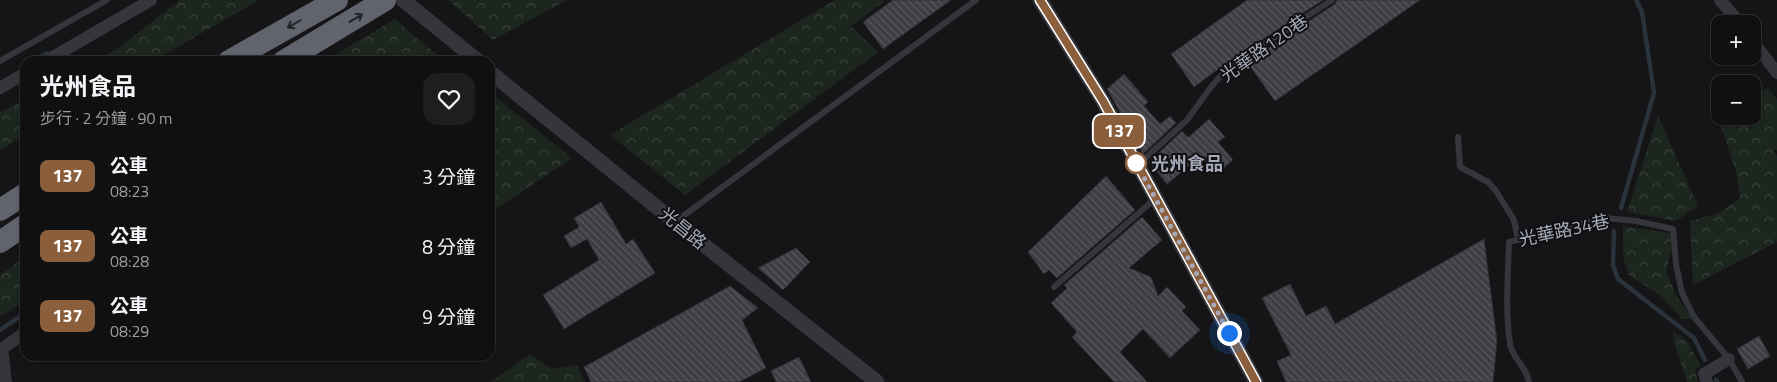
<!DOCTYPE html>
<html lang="zh-TW">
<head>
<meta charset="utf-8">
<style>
	body { margin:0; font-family:"Titillium Web","Noto Sans TC",sans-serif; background:#1e1e1f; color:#f1f3f6; height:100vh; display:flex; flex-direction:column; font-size:19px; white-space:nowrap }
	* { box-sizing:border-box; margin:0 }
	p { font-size:16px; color:#9c9d9f }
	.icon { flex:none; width:28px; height:28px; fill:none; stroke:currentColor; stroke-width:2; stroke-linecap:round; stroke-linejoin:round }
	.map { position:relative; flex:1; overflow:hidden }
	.side { position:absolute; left:20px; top:56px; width:475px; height:305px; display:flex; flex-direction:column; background:#101011; border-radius:15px; box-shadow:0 1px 4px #0004,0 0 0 1px #303031 }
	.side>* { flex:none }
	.badge { padding:0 10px; border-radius:8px; font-size:18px; line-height:32px }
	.buttons { position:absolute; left:1711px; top:15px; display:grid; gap:10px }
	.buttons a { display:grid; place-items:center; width:50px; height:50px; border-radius:10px; background:#101011; box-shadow:0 1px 4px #0004,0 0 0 1px #303031; font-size:25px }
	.you { position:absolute; width:25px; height:25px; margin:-12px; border:4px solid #fff; border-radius:50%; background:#1a73e8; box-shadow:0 0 0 8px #1a73e833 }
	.map>.badge { position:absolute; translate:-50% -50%; box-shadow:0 0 0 2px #fff }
	.round { display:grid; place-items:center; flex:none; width:52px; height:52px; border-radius:15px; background:#1e1e1f }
	.headline { display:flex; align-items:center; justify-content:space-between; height:85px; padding:0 20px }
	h1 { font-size:24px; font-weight:700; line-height:38px }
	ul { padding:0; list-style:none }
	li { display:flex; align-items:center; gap:15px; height:70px; padding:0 20px }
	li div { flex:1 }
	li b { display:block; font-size:19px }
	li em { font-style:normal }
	li .badge { min-width:55px; font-weight:700; text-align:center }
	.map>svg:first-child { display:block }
	.forest { fill:url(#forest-crowns) }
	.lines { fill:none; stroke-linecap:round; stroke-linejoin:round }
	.stream { stroke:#2a323c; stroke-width:4.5 }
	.building { fill:url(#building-back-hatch); stroke:#2f2e33 }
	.service { stroke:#35363c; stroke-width:6 }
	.minor { stroke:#35363c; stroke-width:12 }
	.tertiary { stroke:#35363c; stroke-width:15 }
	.motorway { stroke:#61636d; stroke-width:22 }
	.oneway { stroke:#202124 }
	.line-casing { stroke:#fff; stroke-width:11 }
	.line { stroke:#8b5e3c; stroke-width:8 }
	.walk { stroke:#a5a9b8; stroke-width:5; stroke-dasharray:0 9 }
	.stop-dot { fill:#fff; stroke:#8b5e3c; stroke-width:2.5 }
	.labels { text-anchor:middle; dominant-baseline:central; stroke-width:4; stroke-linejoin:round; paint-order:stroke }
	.street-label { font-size:18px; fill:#a5a9b8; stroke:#101012 }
	.stop-label { font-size:18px; font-weight:bold; fill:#a5a9b8; stroke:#101012; text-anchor:start }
</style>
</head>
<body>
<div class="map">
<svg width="1777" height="382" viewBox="0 0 1777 382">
	<defs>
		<pattern id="forest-crowns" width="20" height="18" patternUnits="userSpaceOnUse" patternTransform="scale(1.25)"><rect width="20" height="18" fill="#1c251e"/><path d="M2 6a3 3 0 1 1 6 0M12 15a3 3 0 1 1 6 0" fill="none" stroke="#3a423d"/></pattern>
		<pattern id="building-back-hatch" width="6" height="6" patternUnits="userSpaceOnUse" patternTransform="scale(1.25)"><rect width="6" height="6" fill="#3e3e44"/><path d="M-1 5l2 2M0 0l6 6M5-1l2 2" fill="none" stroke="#57575d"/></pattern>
	</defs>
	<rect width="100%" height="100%" fill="#151517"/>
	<g class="forest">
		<path d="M180 0H259L153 61H94L117 49Z"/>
		<path d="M448 0H567L493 40Z"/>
		<path d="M835 0H886L851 26 878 52 685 195 610 135Z"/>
		<path d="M1716 17 1721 24 1720 49 1711 53 1710 38Z"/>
		<path d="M395 19 444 61H325Z"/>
		<path d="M1768 88 1777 100V150L1774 151 1777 156V242L1693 285 1690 221 1719 213 1740 198 1736 172 1714 105 1720 103V116H1752L1753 93Z"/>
		<path d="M490 95H493L572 158 490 213Z"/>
		<path d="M25 99V135L0 150V112Z"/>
		<path d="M1658 116 1698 206 1676 221 1627 212Z"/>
		<path d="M1623 226 1670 233 1672 246 1666 272 1677 297 1693 319H1682L1662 297 1629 275 1623 257Z"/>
		<path d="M25 257V301L0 317V275Z"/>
		<path d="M1673 331 1687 341 1701 366 1695 369 1698 382H1687L1674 342Z"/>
		<path d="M530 354 552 369 577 365 585 382H491Z"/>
	</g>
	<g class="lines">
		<g class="stream">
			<path d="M33 61 47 53"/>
			<path d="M1621 208 1654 93 1642 12 1636 0"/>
			<path d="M1614 231 1613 265 1618 279 1694 338 1705 360"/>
			<path d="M0 330 25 313"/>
			<path d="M1716 380 1717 382"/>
		</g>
	</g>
	<g class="building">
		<path d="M893 0H951L883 49 863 22Z"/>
		<path d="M1247 0H1323L1225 64 1194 87 1171 54Z"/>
		<path d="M1337 0H1420L1275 101 1247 62 1335 4Z"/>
		<path d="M1124 74 1148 102 1144 106 1160 124 1170 116 1176 123 1143 154 1137 143 1143 138 1122 116 1107 89Z"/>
		<path d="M1209 119 1225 137 1218 142 1233 160 1216 174 1201 156 1167 184 1149 162 1182 131 1187 137 1190 136Z"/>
		<path d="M1106 176 1135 210 1057 278 1049 270 1044 274 1028 252Z"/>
		<path d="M601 202 626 244 633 239 655 273 564 329 543 295 599 260 587 239 571 248 564 236 579 227 574 218Z"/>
		<path d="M1142 217 1162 240 1129 268 1151 277 1158 296 1167 287 1186 307 1182 311 1200 330 1170 358 1143 329 1120 352 1147 382H1114L1072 337 1077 332 1051 303 1067 288 1064 285Z"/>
		<path d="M1484 239 1497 341 1493 382H1286L1277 361 1291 355 1262 298 1290 284 1306 316 1326 306 1335 324Z"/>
		<path d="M796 248 810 262 783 290 758 268Z"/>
		<path d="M730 286 758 308 742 320 766 368 739 382H591L584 367Z"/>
		<path d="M1759 336 1770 356 1748 369 1737 349Z"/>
		<path d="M799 357 811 382H776L771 371Z"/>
	</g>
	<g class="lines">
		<g class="service">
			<path d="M0 61 107 0"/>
			<path d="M1458 137 1460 167 1488 182 1496 191 1514 220 1518 240"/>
			<path d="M1139 164 1187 120 1211 87 1228 68 1332 0"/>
			<path d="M675 222 976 0"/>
			<path d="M1054 287 1156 198"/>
			<path d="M1529 382C1527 367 1512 358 1510 344 1505 311 1508 275 1509 242L1605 218 1636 221 1673 229 1676 264 1682 293 1694 317 1729 359 1742 382"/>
		</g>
		<g class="minor">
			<path d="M1720 0 1741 24"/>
			<path d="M1752 40 1777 73"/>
			<path d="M46 61 151 0"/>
			<path d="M0 88 25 73"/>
			<path d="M6 382 2 349 25 332"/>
			<path d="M1707 382 1704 374 1729 359"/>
		</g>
		<g class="tertiary">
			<path d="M403 0 478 61"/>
			<path d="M1040 0 1103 101 1256 382"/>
			<path d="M490 72 675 222 877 382"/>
		</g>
		<g class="motorway">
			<path d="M229 61 337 0"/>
			<path d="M284 61 385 0"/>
			<path d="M0 210 25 194"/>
			<path d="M0 242 25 225"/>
		</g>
	</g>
	<defs><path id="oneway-shaft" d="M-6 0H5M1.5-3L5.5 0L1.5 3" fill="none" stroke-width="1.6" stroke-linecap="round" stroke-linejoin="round" transform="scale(1.25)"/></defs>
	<g class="oneway">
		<use href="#oneway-shaft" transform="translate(356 18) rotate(-31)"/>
		<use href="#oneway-shaft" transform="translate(294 24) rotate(150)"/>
	</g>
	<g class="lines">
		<defs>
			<path id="line" d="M1040 0 1103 101 1256 382"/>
		</defs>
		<use href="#line" class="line-casing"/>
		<use href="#line" class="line"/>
		<path class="walk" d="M1136 163 1229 333"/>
	</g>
	<circle class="stop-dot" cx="1136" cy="163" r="10"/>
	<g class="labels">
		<g class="street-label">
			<text transform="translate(1264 48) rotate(-35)">光華路120巷</text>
			<text transform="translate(683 228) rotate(39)">光昌路</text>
			<text transform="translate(1564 230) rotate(-12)">光華路34巷</text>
		</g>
		<g class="stop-label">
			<text x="1151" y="163">光州食品</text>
		</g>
	</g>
</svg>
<div class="buttons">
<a>+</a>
<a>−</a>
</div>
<div class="you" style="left:1229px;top:333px"></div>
<b class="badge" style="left:1119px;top:131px;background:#8b5e3c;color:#fff">137</b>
<section class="side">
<div class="headline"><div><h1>光州食品</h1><p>步行 · 2 分鐘 · 90 m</p></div><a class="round"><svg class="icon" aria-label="heart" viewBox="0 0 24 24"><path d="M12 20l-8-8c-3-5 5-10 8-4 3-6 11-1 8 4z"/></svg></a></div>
<ul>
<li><span class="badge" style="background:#8b5e3c;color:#fff">137</span><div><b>公車</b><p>08:23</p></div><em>3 分鐘</em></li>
<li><span class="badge" style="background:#8b5e3c;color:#fff">137</span><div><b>公車</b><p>08:28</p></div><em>8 分鐘</em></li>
<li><span class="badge" style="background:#8b5e3c;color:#fff">137</span><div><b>公車</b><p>08:29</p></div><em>9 分鐘</em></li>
</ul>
</section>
</div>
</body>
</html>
